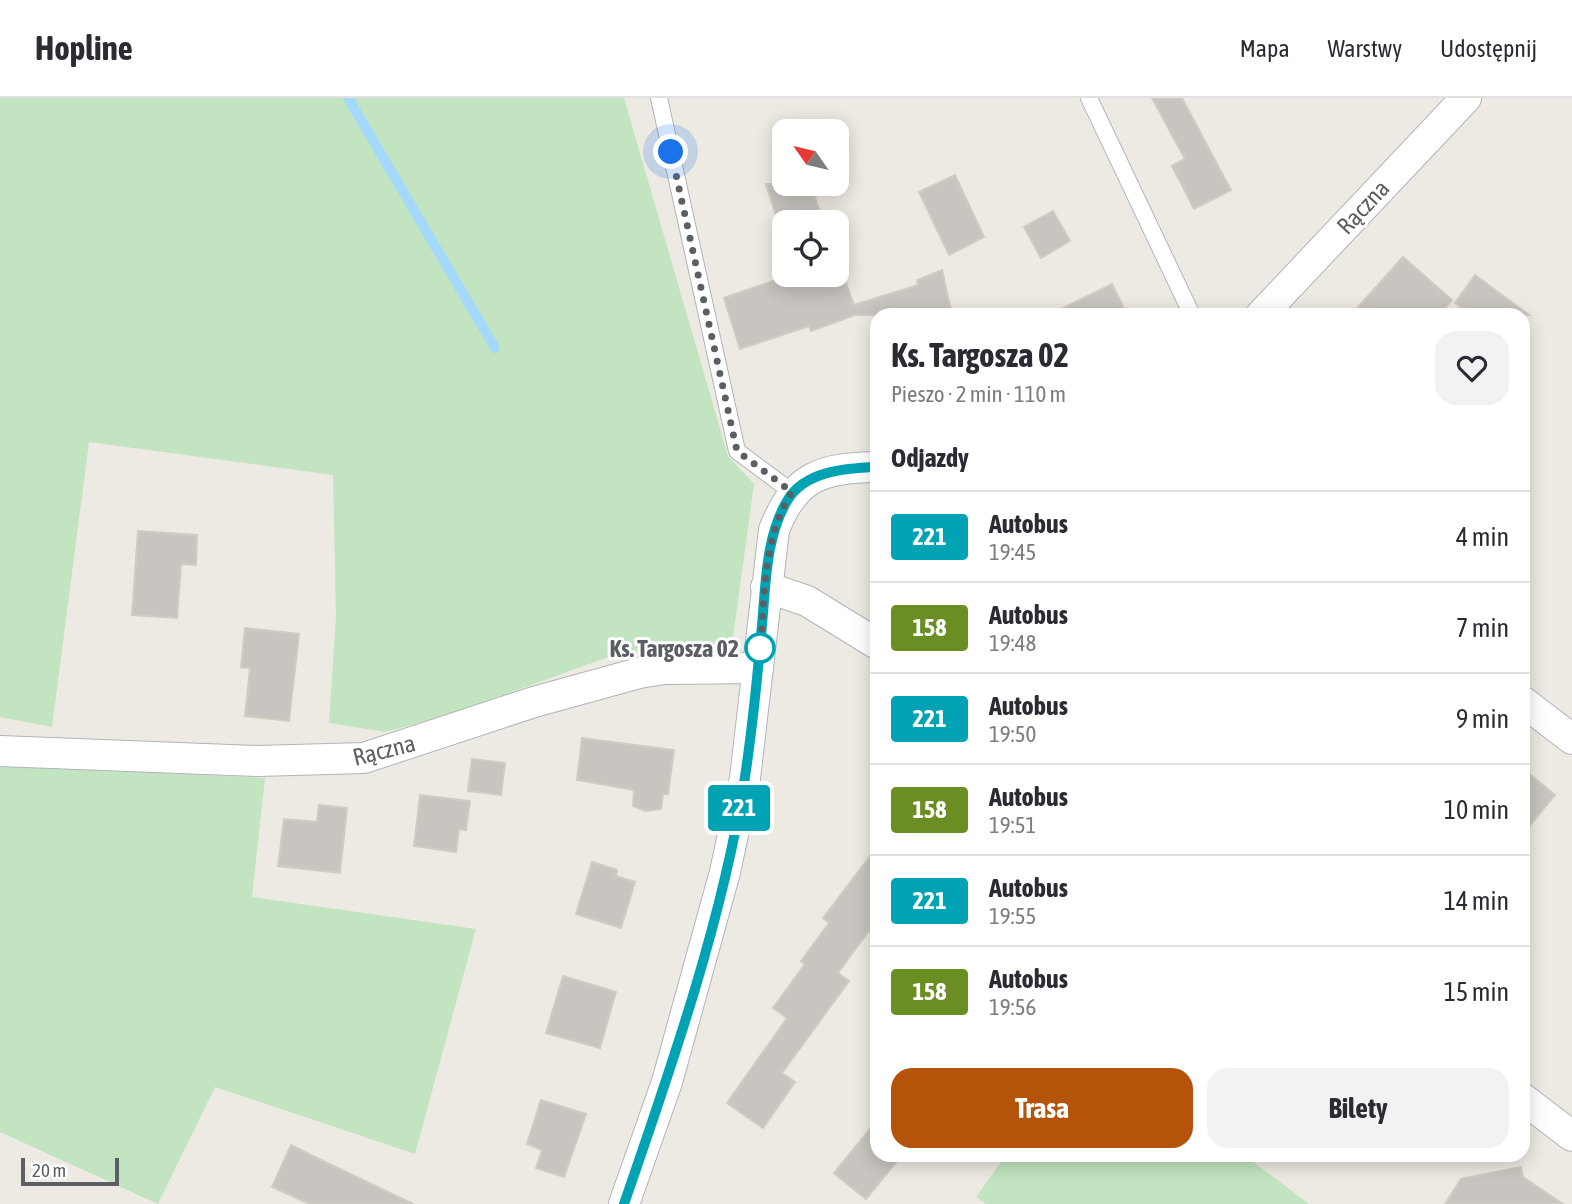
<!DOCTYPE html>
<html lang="pl">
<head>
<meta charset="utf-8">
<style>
	body { margin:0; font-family:"Asap Condensed",sans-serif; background:#f2f2f3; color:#2b2b33; height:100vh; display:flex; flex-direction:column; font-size:26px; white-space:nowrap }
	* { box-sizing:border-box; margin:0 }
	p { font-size:23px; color:#7c7c81 }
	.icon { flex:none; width:38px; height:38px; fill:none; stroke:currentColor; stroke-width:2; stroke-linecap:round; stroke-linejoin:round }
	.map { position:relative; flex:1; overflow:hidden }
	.details { position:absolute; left:870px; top:210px; width:660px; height:854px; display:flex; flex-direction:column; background:#fff; border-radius:21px; box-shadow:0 4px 18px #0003 }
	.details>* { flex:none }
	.badge { padding:0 14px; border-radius:5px; font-size:24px; line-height:46px }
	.needle { width:46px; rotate:304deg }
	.buttons { position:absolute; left:772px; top:21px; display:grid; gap:14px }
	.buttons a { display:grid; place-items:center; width:77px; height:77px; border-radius:14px; background:#fff; box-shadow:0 4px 18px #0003; font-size:35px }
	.scale { position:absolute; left:21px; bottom:18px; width:98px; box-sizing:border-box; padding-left:7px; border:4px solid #5b5f63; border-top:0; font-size:19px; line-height:24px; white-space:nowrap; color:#5b5f63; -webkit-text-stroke:5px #fff; paint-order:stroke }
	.you { position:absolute; width:35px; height:35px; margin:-18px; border:5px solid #fff; border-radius:50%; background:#1a73e8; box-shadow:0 0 0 10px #1a73e833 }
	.map>.badge { position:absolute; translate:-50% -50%; box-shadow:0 0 0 4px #fff }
	h2 { padding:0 21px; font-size:26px; line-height:63px }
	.round { display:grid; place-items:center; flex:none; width:74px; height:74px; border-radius:21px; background:#f2f2f3 }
	.head { display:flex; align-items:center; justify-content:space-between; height:119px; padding:0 21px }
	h1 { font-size:33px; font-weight:700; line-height:52px }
	.cta { display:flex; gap:14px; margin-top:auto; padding:14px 21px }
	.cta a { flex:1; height:80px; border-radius:21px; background:#b45309; color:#fff; font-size:28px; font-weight:700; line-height:80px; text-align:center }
	.cta a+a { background:#f2f2f3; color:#2b2b33 }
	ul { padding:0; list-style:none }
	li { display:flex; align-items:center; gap:21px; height:91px; padding:0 21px; border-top:2px solid #e1e1e2 }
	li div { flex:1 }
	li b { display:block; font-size:26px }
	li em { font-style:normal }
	li .badge { min-width:77px; font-weight:700; text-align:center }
	header { display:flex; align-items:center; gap:42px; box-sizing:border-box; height:98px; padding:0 35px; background:#fff; border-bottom:2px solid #e1e1e2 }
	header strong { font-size:33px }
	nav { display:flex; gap:38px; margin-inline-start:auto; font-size:24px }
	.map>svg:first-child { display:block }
	.green { fill:#c2e4c0 }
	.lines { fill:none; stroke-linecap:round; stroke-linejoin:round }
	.stream { stroke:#a5d9fb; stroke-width:10 }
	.building { fill:#c8c5c0; stroke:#d1ccc1; stroke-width:2 }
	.lane-casing { stroke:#b0b4b8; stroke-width:18 }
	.street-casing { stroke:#b0b4b8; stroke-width:32 }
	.lane { stroke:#fff; stroke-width:16 }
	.street { stroke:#fff; stroke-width:30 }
	.line-casing { stroke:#fff; stroke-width:16 }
	.line { stroke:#00a3b4; stroke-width:10 }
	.walk { stroke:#5b5f63; stroke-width:7; stroke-dasharray:0 12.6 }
	.stop-dot { fill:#fff; stroke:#00a3b4; stroke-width:3.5 }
	.labels { text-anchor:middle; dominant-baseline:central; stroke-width:6; stroke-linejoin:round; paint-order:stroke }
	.street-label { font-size:24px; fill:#5b5f63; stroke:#fff }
	.stop-label { font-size:24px; font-weight:bold; fill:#5b5f63; stroke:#fff; text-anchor:end }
</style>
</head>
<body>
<header>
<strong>Hopline</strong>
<nav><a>Mapa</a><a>Warstwy</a><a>Udostępnij</a></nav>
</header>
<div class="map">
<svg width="1572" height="1106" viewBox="0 0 1572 1106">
	<rect width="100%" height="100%" fill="#edeae3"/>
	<g class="green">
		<path d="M0 0H624L728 358 754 386 731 554 614 557 448 617 385 634 329 625 336 517 333 377 89 344 52 629 0 619Z"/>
		<path d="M0 667 265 680 252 799 476 831 415 1056 215 989 158 1106 0 1034Z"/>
		<path d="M1006 1057H1244L1309 1106H986L976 1099Z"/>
	</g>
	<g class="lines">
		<path class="stream" d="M348 0 495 250"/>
	</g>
	<g class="building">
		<path d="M1152 0H1182L1231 92 1194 111 1172 68 1185 61Z"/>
		<path d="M955 77 984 139 949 157 919 94Z"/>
		<path d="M766 86H810L824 124H778Z"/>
		<path d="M1053 113 1070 143 1041 160 1024 129Z"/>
		<path d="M1403 159 1452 202 1439 217H1351Z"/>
		<path d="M942 172 952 217H855L811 233 809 228 740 251 724 200 790 177H843L854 207 918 187 917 182Z"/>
		<path d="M1475 177 1529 217H1472L1455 205Z"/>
		<path d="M1112 186 1127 217H1049Z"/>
		<path d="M138 433 197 437 196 467 181 466 177 520 132 517Z"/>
		<path d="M245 530 299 536 289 623 245 618 250 570 241 569Z"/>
		<path d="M582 640 674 652 668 696H663L661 711 646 713 633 708 634 692 577 682Z"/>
		<path d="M472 661 505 665 501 697 468 693Z"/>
		<path d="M1522 670 1555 697 1522 737Z"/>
		<path d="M420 697 470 703 466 732 459 731 456 754 414 748Z"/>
		<path d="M319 707 347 710 340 775 278 768 284 721 317 724Z"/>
		<path d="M877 749V822L838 875 849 883 782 975 795 984 763 1030 727 1005 787 920 773 910 805 866 801 863 829 825 823 820Z"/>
		<path d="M592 764 617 772 616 778 635 784 621 830 576 816Z"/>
		<path d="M563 878 616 894 600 950 546 935Z"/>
		<path d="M541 1002 586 1016 564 1079 536 1070 542 1052 527 1046Z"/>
		<path d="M877 1022V1057H902L866 1101 834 1075Z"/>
		<path d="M291 1047 317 1060 413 1106H310L272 1089Z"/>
		<path d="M1521 1069 1523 1079 1563 1106H1445L1461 1081Z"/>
	</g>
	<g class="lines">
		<defs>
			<g id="lane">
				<path d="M659 0 737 353 792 394"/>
				<path d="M1089 0 1192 217"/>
			</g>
			<g id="street">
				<path d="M1261 217 1466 0"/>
				<path d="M766 489 807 503 877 546"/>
				<path d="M1522 603 1572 641"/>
				<path d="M0 653 258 663 364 660 534 604 639 575 665 571 758 570"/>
				<path d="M1522 1000 1572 1038"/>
				<path d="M624 1106 667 984 725 774 745 680 774 432C795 378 821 370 877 369"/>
			</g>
		</defs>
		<use href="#lane" class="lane-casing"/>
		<use href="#street" class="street-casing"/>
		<use href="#lane" class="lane"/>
		<use href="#street" class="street"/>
	</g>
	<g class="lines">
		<defs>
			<path id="line" d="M624 1106C671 970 723 821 745 679 752 632 757 584 761 537 766 493 764 442 787 403 804 373 846 370 877 369"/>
		</defs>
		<use href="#line" class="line-casing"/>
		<use href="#line" class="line"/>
		<path class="walk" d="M671 54 737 353 792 394C762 440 765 501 760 554V550"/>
	</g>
	<circle class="stop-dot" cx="760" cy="550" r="14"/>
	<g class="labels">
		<g class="street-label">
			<text transform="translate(1363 109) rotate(-47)">Rączna</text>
			<text transform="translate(384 652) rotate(-14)">Rączna</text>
		</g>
		<g class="stop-label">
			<text x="739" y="550">Ks. Targosza 02</text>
		</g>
	</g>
</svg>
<div class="buttons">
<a><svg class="needle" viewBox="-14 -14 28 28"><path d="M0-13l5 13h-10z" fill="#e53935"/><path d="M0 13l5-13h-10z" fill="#7c7c81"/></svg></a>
<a><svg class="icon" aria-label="locate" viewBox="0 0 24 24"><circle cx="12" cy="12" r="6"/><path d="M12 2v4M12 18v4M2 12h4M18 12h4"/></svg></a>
</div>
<div class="scale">20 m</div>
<div class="you" style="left:671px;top:54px"></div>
<b class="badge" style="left:739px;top:710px;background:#00a3b4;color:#fff">221</b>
<section class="details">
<div class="head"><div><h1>Ks. Targosza 02</h1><p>Pieszo · 2 min · 110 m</p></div><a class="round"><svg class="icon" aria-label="heart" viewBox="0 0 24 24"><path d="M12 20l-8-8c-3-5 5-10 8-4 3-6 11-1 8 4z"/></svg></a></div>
<h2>Odjazdy</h2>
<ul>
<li><span class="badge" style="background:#00a3b4;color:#fff">221</span><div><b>Autobus</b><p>19:45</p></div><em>4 min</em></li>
<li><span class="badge" style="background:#6b8e23;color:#fff">158</span><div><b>Autobus</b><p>19:48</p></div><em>7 min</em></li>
<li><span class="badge" style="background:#00a3b4;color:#fff">221</span><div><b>Autobus</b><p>19:50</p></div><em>9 min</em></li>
<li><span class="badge" style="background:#6b8e23;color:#fff">158</span><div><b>Autobus</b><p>19:51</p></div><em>10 min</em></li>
<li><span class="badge" style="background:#00a3b4;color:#fff">221</span><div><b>Autobus</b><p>19:55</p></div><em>14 min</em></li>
<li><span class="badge" style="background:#6b8e23;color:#fff">158</span><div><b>Autobus</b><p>19:56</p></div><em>15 min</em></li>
</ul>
<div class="cta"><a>Trasa</a><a>Bilety</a></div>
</section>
</div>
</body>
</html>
